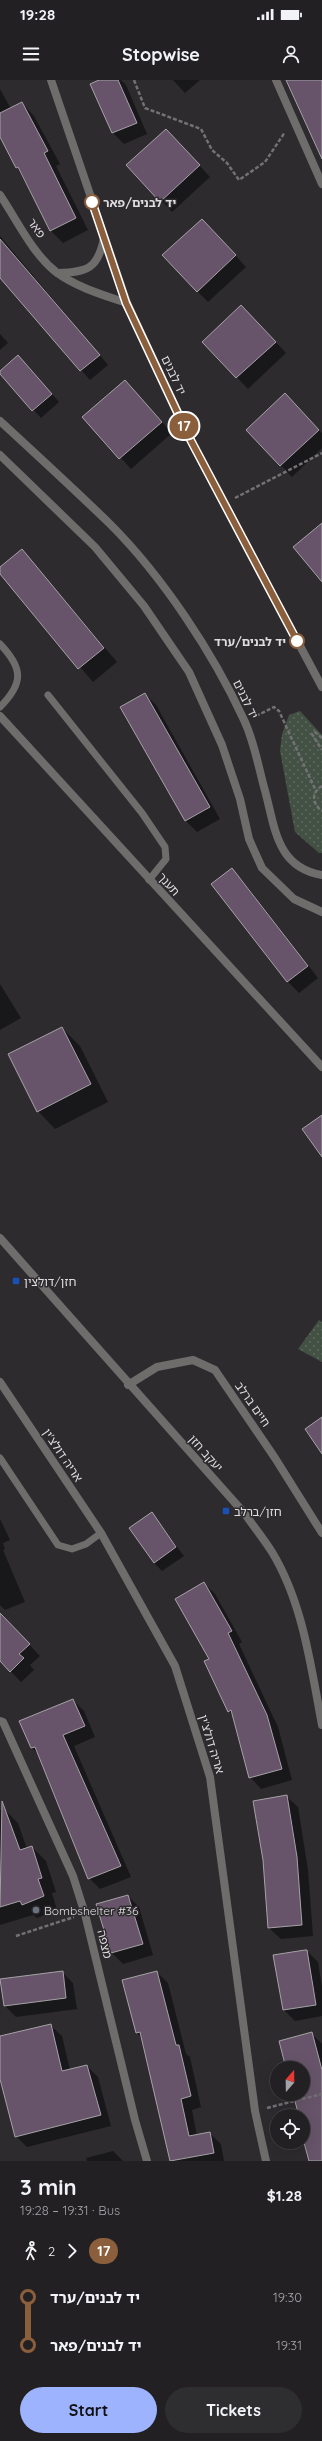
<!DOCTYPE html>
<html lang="en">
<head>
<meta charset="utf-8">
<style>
	body { margin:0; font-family:Quicksand,"Noto Sans Hebrew",sans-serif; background:#2e2d30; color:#f1f3f6; height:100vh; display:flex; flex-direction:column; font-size:15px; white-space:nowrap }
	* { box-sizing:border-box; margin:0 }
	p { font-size:13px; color:#a2a3a6 }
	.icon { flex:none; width:22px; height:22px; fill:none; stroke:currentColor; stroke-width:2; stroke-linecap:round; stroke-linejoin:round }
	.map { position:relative; height:2081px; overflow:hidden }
	.drawer { display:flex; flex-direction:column; background:#222023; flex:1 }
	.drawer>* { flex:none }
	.badge { padding:0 8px; border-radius:13px; font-size:14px; line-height:26px }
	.needle { width:26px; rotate:20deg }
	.tools { position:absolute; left:270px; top:1981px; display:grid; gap:8px }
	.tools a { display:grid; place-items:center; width:40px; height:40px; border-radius:50%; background:#222023; box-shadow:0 4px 16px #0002,0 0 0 1px #3f3e41; font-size:20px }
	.map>.badge { position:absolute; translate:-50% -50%; box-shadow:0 0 0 2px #fff }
	.legs { display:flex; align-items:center; gap:6px; height:44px; padding:0 20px; font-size:13px }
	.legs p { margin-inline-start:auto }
	.headline { display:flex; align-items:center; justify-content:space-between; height:68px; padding:0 20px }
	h1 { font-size:22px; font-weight:700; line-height:30px }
	.cta { display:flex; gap:8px; margin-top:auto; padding:8px 20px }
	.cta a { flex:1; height:46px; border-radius:24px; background:#9eb3fd; color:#111; font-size:16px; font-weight:700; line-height:46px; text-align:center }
	.cta a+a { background:#2e2d30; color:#f1f3f6 }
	ul { padding:0 20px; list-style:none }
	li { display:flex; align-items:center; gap:14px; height:48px; font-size:15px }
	li i { display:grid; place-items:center; width:6px; height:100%; margin:0 5px; background:currentColor }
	li i::after { content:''; width:10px; height:10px; margin:-5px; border:3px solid; border-radius:50%; background:#222023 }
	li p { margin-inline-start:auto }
	li:first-child i { background:linear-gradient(#0000 50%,currentColor 0) }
	li:last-child i { background:linear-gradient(currentColor 50%,#0000 0) }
	.status { display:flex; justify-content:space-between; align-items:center; height:28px; padding:0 20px; background:#222023; direction:ltr }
	.status svg { height:11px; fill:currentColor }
	header { display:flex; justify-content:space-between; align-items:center; height:52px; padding:0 20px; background:#222023; font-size:18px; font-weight:700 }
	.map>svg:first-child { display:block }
	.park { fill:url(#park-dots) }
	.shadow { fill:#0007 }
	.building { fill:#67546a; stroke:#a5a2a6 }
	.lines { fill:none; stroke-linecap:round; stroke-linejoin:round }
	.path { stroke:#737174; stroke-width:2.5; stroke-dasharray:4 2; stroke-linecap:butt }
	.service { stroke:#6f6d6c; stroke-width:7 }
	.minor { stroke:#6f6d6c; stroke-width:8 }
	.tertiary { stroke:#6f6d6c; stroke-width:8 }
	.line-1-casing { stroke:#fff; stroke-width:9 }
	.line-1 { stroke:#8b5e3c; stroke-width:6 }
	.stop-1-dot { fill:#fff; stroke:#8b5e3c; stroke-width:2 }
	.transit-dot { fill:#1a4fb4; stroke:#2e2b2f; stroke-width:1.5 }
	.worship-dot { fill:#6b7280; stroke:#2e2b2f; stroke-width:1.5 }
	.labels { text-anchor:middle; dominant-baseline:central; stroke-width:3; stroke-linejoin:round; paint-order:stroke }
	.stop-label { font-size:12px; font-weight:bold; fill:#dfdddf; stroke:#2e2b2f; text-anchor:start }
	.street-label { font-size:12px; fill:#dfdddf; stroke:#2e2b2f }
	.poi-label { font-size:12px; fill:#dfdddf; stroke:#2e2b2f; text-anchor:start }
</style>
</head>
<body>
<div class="status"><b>19:28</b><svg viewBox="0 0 49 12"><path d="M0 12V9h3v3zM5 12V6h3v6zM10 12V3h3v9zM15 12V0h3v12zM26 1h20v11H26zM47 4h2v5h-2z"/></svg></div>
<header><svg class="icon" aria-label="menu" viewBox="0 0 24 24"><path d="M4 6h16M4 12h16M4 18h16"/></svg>Stopwise<svg class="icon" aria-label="person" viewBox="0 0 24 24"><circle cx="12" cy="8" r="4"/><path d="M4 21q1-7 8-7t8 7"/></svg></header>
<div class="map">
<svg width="322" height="2081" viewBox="0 0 322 2081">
	<defs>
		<pattern id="park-dots" width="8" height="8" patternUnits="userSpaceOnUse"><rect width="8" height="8" fill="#425144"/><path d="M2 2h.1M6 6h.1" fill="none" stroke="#5d6a5f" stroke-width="1.8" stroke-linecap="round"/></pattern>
	</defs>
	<rect width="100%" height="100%" fill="#2e2b2f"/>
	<g class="park">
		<path d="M300 631 322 655V773H319L295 752 280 671 282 654 289 635Z"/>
		<path d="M319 1240 322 1242V1282L298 1269Z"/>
	</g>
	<g class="shadow">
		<path d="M101 0H121L126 5 147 54 124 64 113 53 91 4Z"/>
		<path d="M173 0H200L185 13Z"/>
		<path d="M0 9 11 29 22 23 34 36 60 84 56 86 88 150 63 163 50 150 0 55Z"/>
		<path d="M177 61 210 97 172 132 128 85Z"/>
		<path d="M213 151 246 187 208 222 197 211Z"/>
		<path d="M0 156 108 285 90 300 0 197Z"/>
		<path d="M253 238 286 273 248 309 204 262Z"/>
		<path d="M0 254 8 263 0 270Z"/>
		<path d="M26 284 59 322 41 338 0 292Z"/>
		<path d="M125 301 172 353 131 389 84 337Z"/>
		<path d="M296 326 322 353V368L292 397 247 350Z"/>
		<path d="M22 470 117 582 93 602 0 493V488Z"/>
		<path d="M145 614 156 625 220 739 197 752 186 741 121 627Z"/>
		<path d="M232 790 243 801 318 898 299 913 288 902 213 804Z"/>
		<path d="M0 904 21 938 0 950Z"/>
		<path d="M62 948 80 966 108 1022 55 1049 38 1031Z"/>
		<path d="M151 1433 184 1476 162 1491 154 1483Z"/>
		<path d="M0 1439 10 1460 3 1463 5 1469 3 1470 25 1522 5 1530 0 1525Z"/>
		<path d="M204 1503 215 1514 242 1562 239 1564 278 1647 292 1700 261 1709 250 1697 233 1636 229 1631 210 1579Z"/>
		<path d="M0 1552 24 1559 40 1576 30 1585 34 1590 21 1602 0 1580Z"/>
		<path d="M73 1620 84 1631 95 1657 74 1666 131 1797 100 1809 89 1798 39 1675 32 1668Z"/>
		<path d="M286 1716 298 1727 308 1790 313 1856 281 1859 269 1848Z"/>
		<path d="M4 1729 18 1743 27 1769 32 1767 46 1781 56 1812 52 1813 57 1830 37 1838 33 1835 0 1845V1730Z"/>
		<path d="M128 1816 139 1827 153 1875 123 1884 112 1873Z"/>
		<path d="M307 1871 318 1882 322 1907V1936L295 1941 284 1930Z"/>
		<path d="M62 1892 73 1903 77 1929 16 1937 5 1926Z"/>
		<path d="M157 1892 168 1903 186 1974 190 1977 201 2027 192 2030 197 2056 209 2053 221 2064 224 2081H170L160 2026 142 1958 137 1953Z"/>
		<path d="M50 1945 62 1956 70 1990 87 1986 98 1997 111 2046 27 2067 16 2056 0 2000V1957Z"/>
		<path d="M312 1954 322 1964V2081H310L303 2052V2036H299L293 2014H303V1988H287Z"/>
		<path d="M113 2071 123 2081H87L86 2078Z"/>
	</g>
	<g class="building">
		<path d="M99 0H118L137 43 112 53 90 4Z"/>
		<path d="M286 0H322V79Z"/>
		<path d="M22 22 48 71 44 73 76 138 50 151 18 87 16 88 0 57V33Z"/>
		<path d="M166 49 200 85 160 122 126 85Z"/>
		<path d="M202 139 236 175 197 212 162 175Z"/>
		<path d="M0 159 100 275 80 291 0 198Z"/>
		<path d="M241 225 276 262 236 298 202 262Z"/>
		<path d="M18 275 52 314 32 331 0 294V291Z"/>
		<path d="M125 300 162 342 119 379 82 337Z"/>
		<path d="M285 313 319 350 280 386 246 350Z"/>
		<path d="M322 443V502L293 467Z"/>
		<path d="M22 469 104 568 78 589 0 494V487Z"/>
		<path d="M145 613 210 727 185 741 120 627Z"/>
		<path d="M232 788 308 886 287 902 211 804Z"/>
		<path d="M62 947 91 1004 37 1032 8 974Z"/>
		<path d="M322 1035V1077L302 1049Z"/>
		<path d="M322 1337V1374L305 1349Z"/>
		<path d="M152 1432 176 1467 154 1483 129 1448Z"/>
		<path d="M204 1502 232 1551 228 1553 267 1635 282 1689 249 1698 231 1630 228 1632 204 1581 209 1579 175 1519Z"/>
		<path d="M0 1533 30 1564 19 1574 24 1578 10 1592 0 1581Z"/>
		<path d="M73 1619 85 1646 63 1655 121 1786 88 1799 35 1667 31 1668 19 1641Z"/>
		<path d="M287 1715 297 1777 302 1845 268 1848 263 1780 253 1721Z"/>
		<path d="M2 1721 20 1770 32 1766 42 1798 38 1799 44 1816 22 1825 20 1821 0 1827Z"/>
		<path d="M128 1815 143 1864 111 1873 96 1824Z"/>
		<path d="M305 1870H307L316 1925 283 1930 273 1875Z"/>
		<path d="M63 1891 66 1918 4 1926 0 1899Z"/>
		<path d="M157 1891 176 1965H179L191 2016 181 2019 189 2056 210 2052 214 2073 170 2081 140 1952 136 1953 122 1900Z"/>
		<path d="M51 1944 62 1991 87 1985 101 2035 15 2057 0 1999V1956Z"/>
		<path d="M312 1952 322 1990V2081H309L303 2059V2036H299L293 2014H303V1988H286L279 1961Z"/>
	</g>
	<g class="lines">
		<g class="path">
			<path d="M134 0 145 28 201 49 212 70 227 83 239 100 265 82 285 52"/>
			<path d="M235 418 322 373"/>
			<path d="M256 636 274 627 279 631 316 711"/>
			<path d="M322 658 315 652 312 654 322 670"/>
			<path d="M322 706C311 712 312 724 322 731"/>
			<path d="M16 1856 74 1837"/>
			<path d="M267 2028 322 2014"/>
		</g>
		<g class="service">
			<path d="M0 564C23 588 24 603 0 627"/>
			<path d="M48 615 142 733 165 767 166 779 149 800"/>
			<path d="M0 1378 58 1465 72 1469 86 1464 101 1453"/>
		</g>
		<g class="minor">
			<path d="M276 0 322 104"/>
			<path d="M0 115C17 140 32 173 56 192 76 207 103 215 127 223"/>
			<path d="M58 193C87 192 98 189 104 158"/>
			<path d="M0 636 322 987"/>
			<path d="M0 1158 245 1434C254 1447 264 1459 272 1472 303 1523 311 1587 322 1645"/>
			<path d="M0 1302 101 1453 175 1586 210 1697 255 2031 266 2081"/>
			<path d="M128 1305 157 1287 193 1280 215 1290 275 1378 322 1453"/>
			<path d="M0 1641 3 1642 73 1796 85 1834 135 2040 147 2081"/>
		</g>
		<g class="tertiary">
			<path d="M51 0 127 223 196 371 322 607"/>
			<path d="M0 341C37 375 74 409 110 444 163 497 213 573 244 640 254 661 258 685 264 707 275 745 275 787 322 795"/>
			<path d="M0 375 95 467 144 526 189 592 222 665 240 719 249 759 262 788 294 819 322 832"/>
		</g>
	</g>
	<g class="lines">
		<defs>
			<path id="line-1" d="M92 122 126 223 189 357 297 561"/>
		</defs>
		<use href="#line-1" class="line-1-casing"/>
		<use href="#line-1" class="line-1"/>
	</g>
	<g class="stop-1-dot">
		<circle cx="92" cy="122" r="7"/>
		<circle cx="297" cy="561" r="7"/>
	</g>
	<g class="transit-dot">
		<rect x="12" y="1197" width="8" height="8" rx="2"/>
		<rect x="222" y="1427" width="8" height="8" rx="2"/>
	</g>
	<circle class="worship-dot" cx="36" cy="1830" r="4"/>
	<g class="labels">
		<g class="stop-label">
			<text x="103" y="122">יד לבנים/פאר</text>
			<text x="286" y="561" text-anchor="end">יד לבנים/ערד</text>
		</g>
		<g class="street-label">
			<text transform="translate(37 148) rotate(55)">פאר</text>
			<text transform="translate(174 295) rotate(65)">יד לבנים</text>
			<text transform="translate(246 619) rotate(64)">יד לבנים</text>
			<text transform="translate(169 804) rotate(48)">תענך</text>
			<text transform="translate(253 1324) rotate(55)">חיים ברלב</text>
			<text transform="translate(206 1373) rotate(48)">יעקב חזן</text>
			<text transform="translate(63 1375) rotate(56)">אריה דולצ'ין</text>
			<text transform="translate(212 1664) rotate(73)">אריה דולצ'ין</text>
			<text transform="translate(105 1864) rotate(76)">מצפה</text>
		</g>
		<g class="poi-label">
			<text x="24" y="1201">חזן/דולצין</text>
			<text x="234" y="1431">חזן/ברלב</text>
			<text x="44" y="1830">Bombshelter #36</text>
		</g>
	</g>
</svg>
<div class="tools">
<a><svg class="needle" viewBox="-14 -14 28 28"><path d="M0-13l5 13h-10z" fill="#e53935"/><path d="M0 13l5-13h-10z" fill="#a2a3a6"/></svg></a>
<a><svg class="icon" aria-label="locate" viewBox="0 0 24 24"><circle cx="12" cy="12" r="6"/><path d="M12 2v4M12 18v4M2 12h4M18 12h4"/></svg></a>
</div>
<b class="badge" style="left:184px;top:346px;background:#8b5e3c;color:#fff">17</b>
</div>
<section class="drawer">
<div class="headline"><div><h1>3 min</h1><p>19:28 – 19:31 · Bus</p></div><b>$1.28</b></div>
<div class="legs"><svg class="icon" aria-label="walk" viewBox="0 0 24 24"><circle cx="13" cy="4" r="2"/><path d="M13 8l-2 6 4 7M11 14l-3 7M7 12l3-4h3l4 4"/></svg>2<svg class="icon" aria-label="forward" viewBox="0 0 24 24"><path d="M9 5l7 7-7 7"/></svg><b class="badge" style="background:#8b5e3c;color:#fff">17</b></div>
<ul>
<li><i style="color:#8b5e3c"></i><b>יד לבנים/ערד</b><p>19:30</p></li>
<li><i style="color:#8b5e3c"></i><b>יד לבנים/פאר</b><p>19:31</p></li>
</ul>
<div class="cta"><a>Start</a><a>Tickets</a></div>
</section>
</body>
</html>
